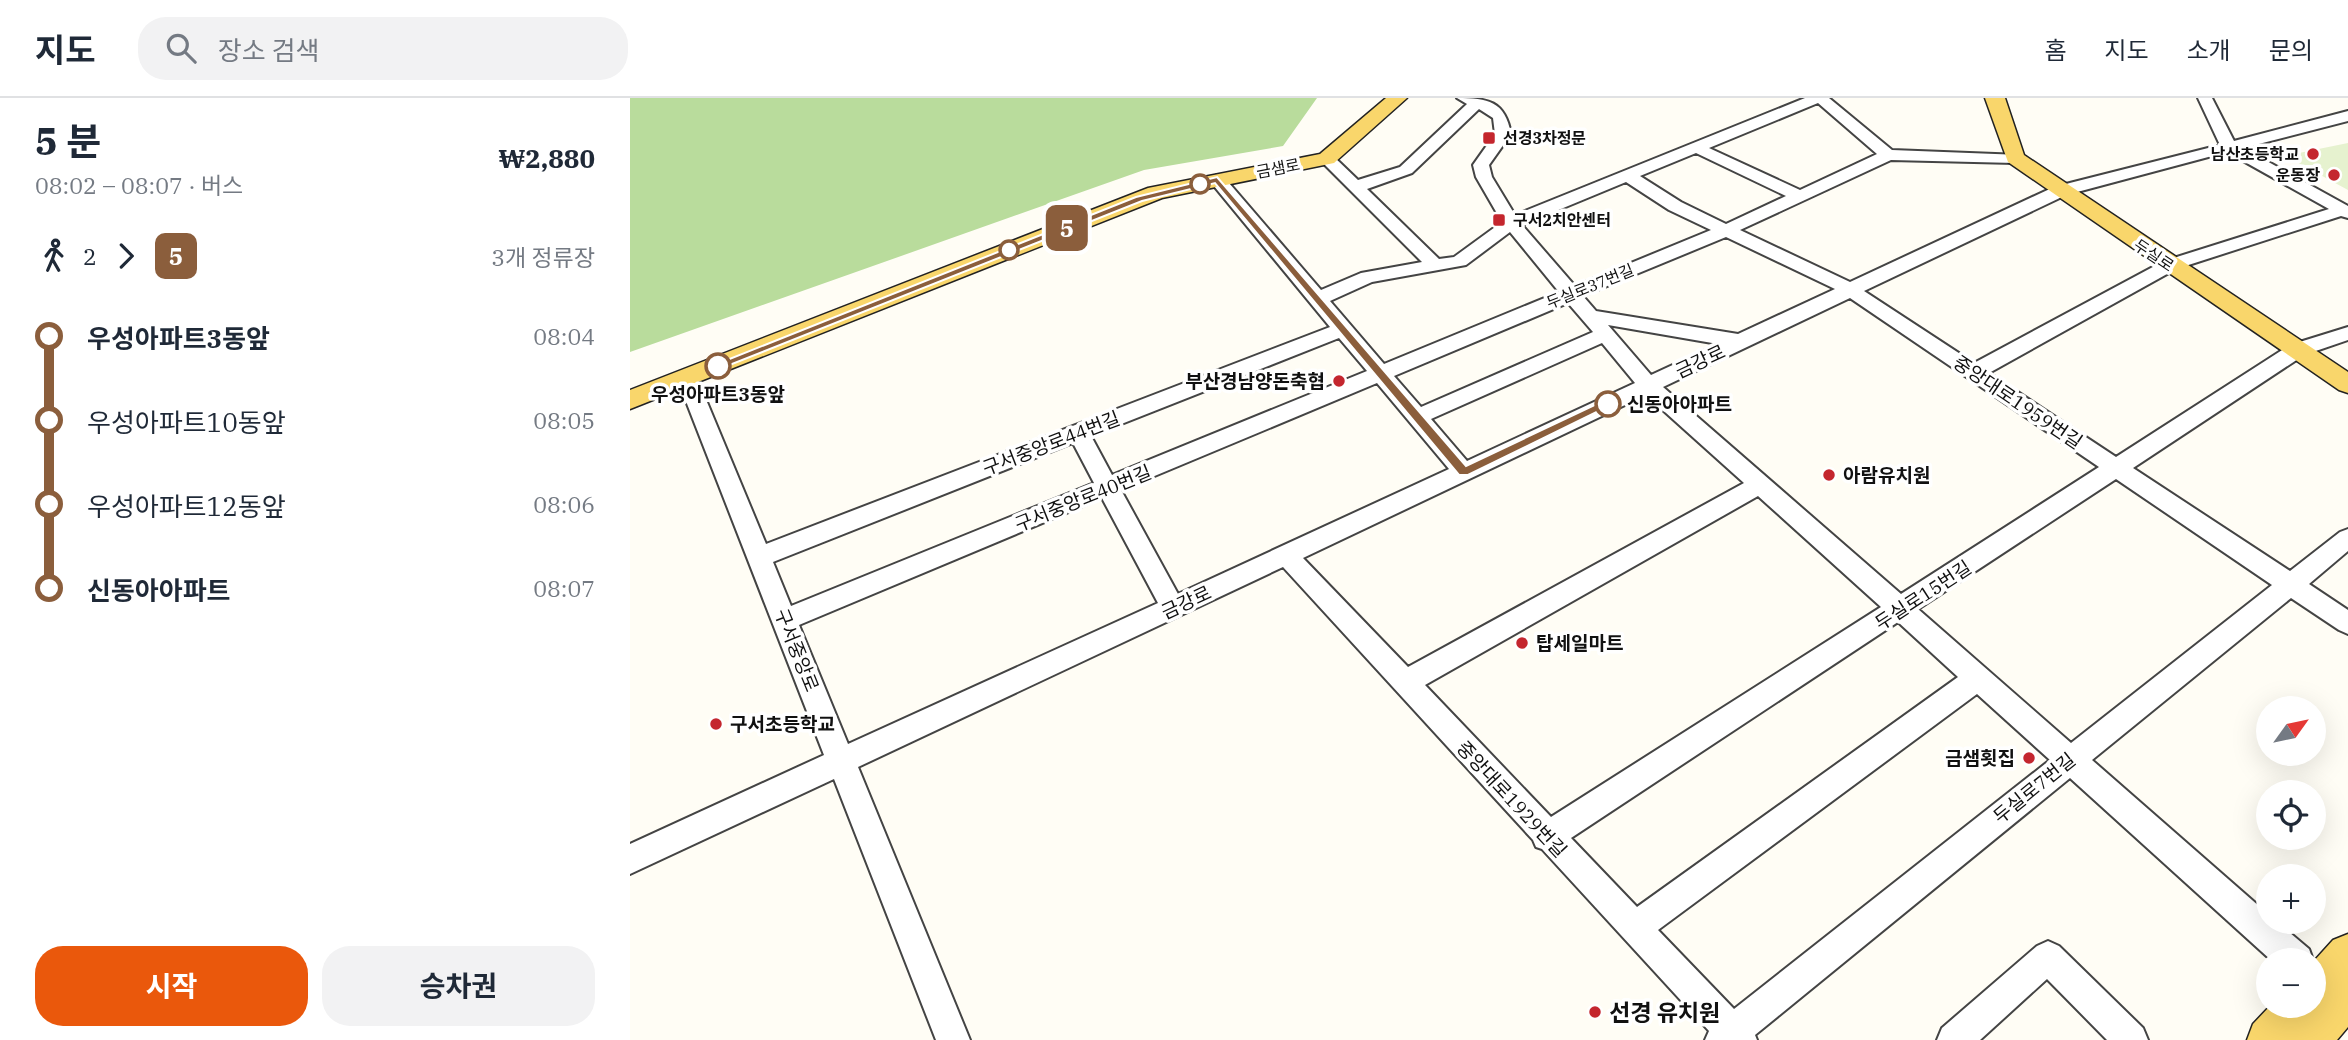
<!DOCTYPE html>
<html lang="ko">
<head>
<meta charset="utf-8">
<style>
	body { margin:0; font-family:"IBM Plex Serif","Noto Sans KR",serif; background:#f2f2f3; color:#1f2937; height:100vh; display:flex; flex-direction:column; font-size:26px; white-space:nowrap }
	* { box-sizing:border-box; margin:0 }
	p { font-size:23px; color:#747a83 }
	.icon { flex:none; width:38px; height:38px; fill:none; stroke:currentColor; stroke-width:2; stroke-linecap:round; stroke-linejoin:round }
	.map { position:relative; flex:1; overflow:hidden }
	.drawer { display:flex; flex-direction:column; background:#fff; width:630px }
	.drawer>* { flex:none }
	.badge { padding:0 14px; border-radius:10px; font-size:24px; line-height:46px }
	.needle { width:46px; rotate:57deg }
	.controls { position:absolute; left:1626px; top:598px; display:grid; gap:14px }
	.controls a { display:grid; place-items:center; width:70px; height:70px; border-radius:50%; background:#fff; box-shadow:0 7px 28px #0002; font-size:35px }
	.map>.badge { position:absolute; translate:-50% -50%; box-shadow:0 0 0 4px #fff }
	.legs { display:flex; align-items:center; gap:10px; height:77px; padding:0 35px; font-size:23px }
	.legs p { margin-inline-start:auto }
	.overview { display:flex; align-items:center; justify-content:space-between; height:119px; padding:0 35px }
	h1 { font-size:38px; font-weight:700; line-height:52px }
	.button { display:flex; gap:14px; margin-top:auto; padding:14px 35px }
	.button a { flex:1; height:80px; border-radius:28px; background:#ea580c; color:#fff; font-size:28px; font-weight:700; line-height:80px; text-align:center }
	.button a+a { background:#f2f2f3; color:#1f2937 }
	ul { padding:0 35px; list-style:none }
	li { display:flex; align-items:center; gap:24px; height:84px; font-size:26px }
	li i { display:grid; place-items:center; width:10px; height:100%; margin:0 9px; background:currentColor }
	li i::after { content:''; width:18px; height:18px; margin:-9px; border:5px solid; border-radius:50%; background:#fff }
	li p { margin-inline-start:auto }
	li:first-child i { background:linear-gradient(#0000 50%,currentColor 0) }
	li:last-child i { background:linear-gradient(currentColor 50%,#0000 0) }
	header { display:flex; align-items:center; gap:42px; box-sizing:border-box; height:98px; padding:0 35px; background:#fff; border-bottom:2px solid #e0e1e3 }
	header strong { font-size:33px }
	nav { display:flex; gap:38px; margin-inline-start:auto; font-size:24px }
	.search { width:490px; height:63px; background:#f2f2f3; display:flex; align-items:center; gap:18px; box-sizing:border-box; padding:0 24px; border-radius:28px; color:#747a83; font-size:26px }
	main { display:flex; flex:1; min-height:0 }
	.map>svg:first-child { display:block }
	.forest { fill:#b9dc9c }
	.pitch { fill:#e6f2cf }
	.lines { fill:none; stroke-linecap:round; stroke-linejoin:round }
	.minor-casing { stroke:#444; stroke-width:4 }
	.major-casing { stroke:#222; stroke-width:3 }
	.minor { fill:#fff; fill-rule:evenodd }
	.major { fill:#f9d66b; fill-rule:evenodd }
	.line-1 { fill:#8b5e3c; stroke:#fff; stroke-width:2 }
	.poi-dot { fill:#c4262e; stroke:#fff; stroke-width:2.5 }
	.stop-1-dot { fill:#fff; stroke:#8b5e3c; stroke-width:3.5 }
	.labels { text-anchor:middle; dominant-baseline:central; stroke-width:7; stroke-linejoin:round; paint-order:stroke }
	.far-poi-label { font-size:16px; font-weight:bold; fill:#111; stroke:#fff; text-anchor:start }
	.far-street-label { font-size:16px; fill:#111; stroke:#fff }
	.street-label { font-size:19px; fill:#111; stroke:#fff }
	.poi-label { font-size:19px; font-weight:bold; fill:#111; stroke:#fff; text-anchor:start }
	.stop-label { font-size:19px; font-weight:bold; fill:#111; stroke:#fff }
	.near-poi-label { font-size:23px; font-weight:bold; fill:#111; stroke:#fff; text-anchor:start }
</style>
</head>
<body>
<header>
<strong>지도</strong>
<div class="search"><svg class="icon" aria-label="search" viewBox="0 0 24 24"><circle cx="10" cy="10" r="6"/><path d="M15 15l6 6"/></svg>장소 검색</div>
<nav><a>홈</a><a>지도</a><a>소개</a><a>문의</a></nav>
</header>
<main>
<section class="drawer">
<div class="overview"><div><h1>5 분</h1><p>08:02 – 08:07 · 버스</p></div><b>₩2,880</b></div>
<div class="legs"><svg class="icon" aria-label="walk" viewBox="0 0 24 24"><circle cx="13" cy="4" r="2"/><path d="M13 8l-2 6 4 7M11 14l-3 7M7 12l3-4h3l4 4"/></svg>2<svg class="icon" aria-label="forward" viewBox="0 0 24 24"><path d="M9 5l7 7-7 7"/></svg><b class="badge" style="background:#8b5e3c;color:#fff">5</b><p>3개 정류장</p></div>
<ul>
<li><i style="color:#8b5e3c"></i><b>우성아파트3동앞</b><p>08:04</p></li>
<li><i style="color:#8b5e3c"></i><span>우성아파트10동앞</span><p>08:05</p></li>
<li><i style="color:#8b5e3c"></i><span>우성아파트12동앞</span><p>08:06</p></li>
<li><i style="color:#8b5e3c"></i><b>신동아아파트</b><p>08:07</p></li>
</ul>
<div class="button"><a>시작</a><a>승차권</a></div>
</section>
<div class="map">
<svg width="1718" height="942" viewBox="0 0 1718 942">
	<rect width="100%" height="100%" fill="#fffdf5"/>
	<path class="forest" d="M0 0H687L653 48 514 72 0 254Z"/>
	<path class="pitch" d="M1718 45V92L1663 62 1671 60 1664 56Z"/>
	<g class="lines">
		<defs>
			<g id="minor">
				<path d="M827 0C858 0 875 3 881 36L859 67 862 79 885 117 1175 0H1199L1262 52 1391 57 1393 60 1385 65 1261 62 1110 132 1220 184 1424 89 1590 47 1568 0H1582L1604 43 1718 13V23L1613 50 1718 108V120L1711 118 1546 171 1359 275 1486 359 1660 247 1718 229V242L1674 257 1503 370 1660 473 1710 434 1718 431V453L1679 486 1718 512V536L1709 532 1661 500 1462 662 1638 816V824H1647L1679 851 1683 862 1696 866 1718 886V925L1706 920 1684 900V863H1642L1440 680 1125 937 1127 942H1075L1079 933 912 751 906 749 903 742 653 469 228 669 340 942H306L204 681 0 776V746L194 657 47 280 50 275H64L67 280 136 446 700 229 579 82 587 77 593 78 691 192 731 175 792 164 689 61 697 56 703 58 728 82 770 69 837 6ZM1188 5 1247 56 1170 92 1079 50ZM849 11 863 20 865 36 843 67 846 79 872 124 824 159 809 161 737 91 782 75ZM1597 54 1699 111 1534 163 1344 265 1234 193 1436 97ZM1066 55 1156 98 1096 126 1051 104 1010 78ZM996 84 1039 112 1081 132 945 188 892 127ZM880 134 929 194 754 266 700 203 742 184 836 167ZM1096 139 1205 191 1108 236 966 213 953 198ZM1220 200 1469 369 1271 496 1033 289ZM938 205 963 234 791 309 764 278ZM978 227 1088 246 1021 277ZM709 240 737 273 482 377 461 338ZM972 245 1005 285 837 363 801 321ZM747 285 819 371 548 496 491 392ZM1016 297 1114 385 778 569 673 460ZM443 345 464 385 161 508 143 464ZM1486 381 1642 487 1441 645 1288 511ZM1128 398 1251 509 921 719 795 587ZM472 400 528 505 218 646 169 527ZM1268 524 1328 579 1007 809 941 740ZM1347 596 1420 662 1104 911 1028 832Z"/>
				<path d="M1418 843 1429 848 1513 930 1518 942H1477L1417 881 1350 942H1307L1312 930 1407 848Z"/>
			</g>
			<g id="major">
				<path d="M756 0H777L704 65 532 100 0 311V292L518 90 690 56Z"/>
				<path d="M1355 0H1375L1394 57 1718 274V295L1709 292 1378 64Z"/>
				<path d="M1718 836V929L1707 942H1617L1623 926 1640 908H1684V863L1703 842Z"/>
			</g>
		</defs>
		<use href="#minor" class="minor-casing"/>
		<use href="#major" class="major-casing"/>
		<use href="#minor" class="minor"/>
		<use href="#major" class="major"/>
	</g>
	<path class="line-1" d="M587 79 836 368 973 303H982L983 306 838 377H829L585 85 512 103 92 270 82 268 506 99Z"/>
	<g class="poi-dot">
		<rect x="852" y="33" width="14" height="14" rx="3.5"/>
		<circle cx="1683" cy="56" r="7"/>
		<circle cx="1704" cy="77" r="7"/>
		<rect x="862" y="115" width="14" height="14" rx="3.5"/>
		<circle cx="709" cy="283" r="7"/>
		<circle cx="1199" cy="377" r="7"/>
		<circle cx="892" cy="545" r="7"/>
		<circle cx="86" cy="626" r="7"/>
		<circle cx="1399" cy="660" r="7"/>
		<circle cx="965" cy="914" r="7"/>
	</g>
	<g class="stop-1-dot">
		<circle cx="570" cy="86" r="9"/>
		<circle cx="379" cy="152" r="9"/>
		<circle cx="88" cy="268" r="12"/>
		<circle cx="978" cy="306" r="12"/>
	</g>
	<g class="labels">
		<g class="far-poi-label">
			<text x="873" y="40">선경3차정문</text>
			<text x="1669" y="56" text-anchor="end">남산초등학교</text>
			<text x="1690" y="77" text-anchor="end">운동장</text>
			<text x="883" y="122">구서2치안센터</text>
		</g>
		<g class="far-street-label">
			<text transform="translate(648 70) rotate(-11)">금샘로</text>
			<text transform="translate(1524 157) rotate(34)">두실로</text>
			<text transform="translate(960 188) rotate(-22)">두실로37번길</text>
		</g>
		<g class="street-label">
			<text transform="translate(1070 263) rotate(-25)">금강로</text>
			<text transform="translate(1388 304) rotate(34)">중앙대로1959번길</text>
			<text transform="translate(421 345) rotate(-21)">구서중앙로44번길</text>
			<text transform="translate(453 400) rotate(-22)">구서중앙로40번길</text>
			<text transform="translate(1293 497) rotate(-33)">두실로15번길</text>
			<text transform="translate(556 504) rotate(-25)">금강로</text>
			<text transform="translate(167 552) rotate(68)">구서중앙로</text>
			<text transform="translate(1404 690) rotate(-39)">두실로7번길</text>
			<text transform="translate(882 701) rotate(47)">중앙대로1929번길</text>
		</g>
		<g class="poi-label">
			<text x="695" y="283" text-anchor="end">부산경남양돈축협</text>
			<text x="1213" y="377">아람유치원</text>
			<text x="906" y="545">탑세일마트</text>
			<text x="100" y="626">구서초등학교</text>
			<text x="1385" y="660" text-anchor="end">금샘횟집</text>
		</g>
		<g class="stop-label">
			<text x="88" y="296">우성아파트3동앞</text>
			<text x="997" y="306" text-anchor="start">신동아아파트</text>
		</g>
		<g class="near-poi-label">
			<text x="979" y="914">선경 유치원</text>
		</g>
	</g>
</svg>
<div class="controls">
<a><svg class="needle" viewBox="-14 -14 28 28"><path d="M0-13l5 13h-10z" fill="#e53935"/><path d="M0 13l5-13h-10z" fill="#747a83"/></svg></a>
<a><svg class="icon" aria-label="locate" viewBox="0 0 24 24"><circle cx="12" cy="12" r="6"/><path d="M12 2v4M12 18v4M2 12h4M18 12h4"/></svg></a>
<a>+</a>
<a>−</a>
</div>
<b class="badge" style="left:437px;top:130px;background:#8b5e3c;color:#fff">5</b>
</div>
</main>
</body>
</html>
